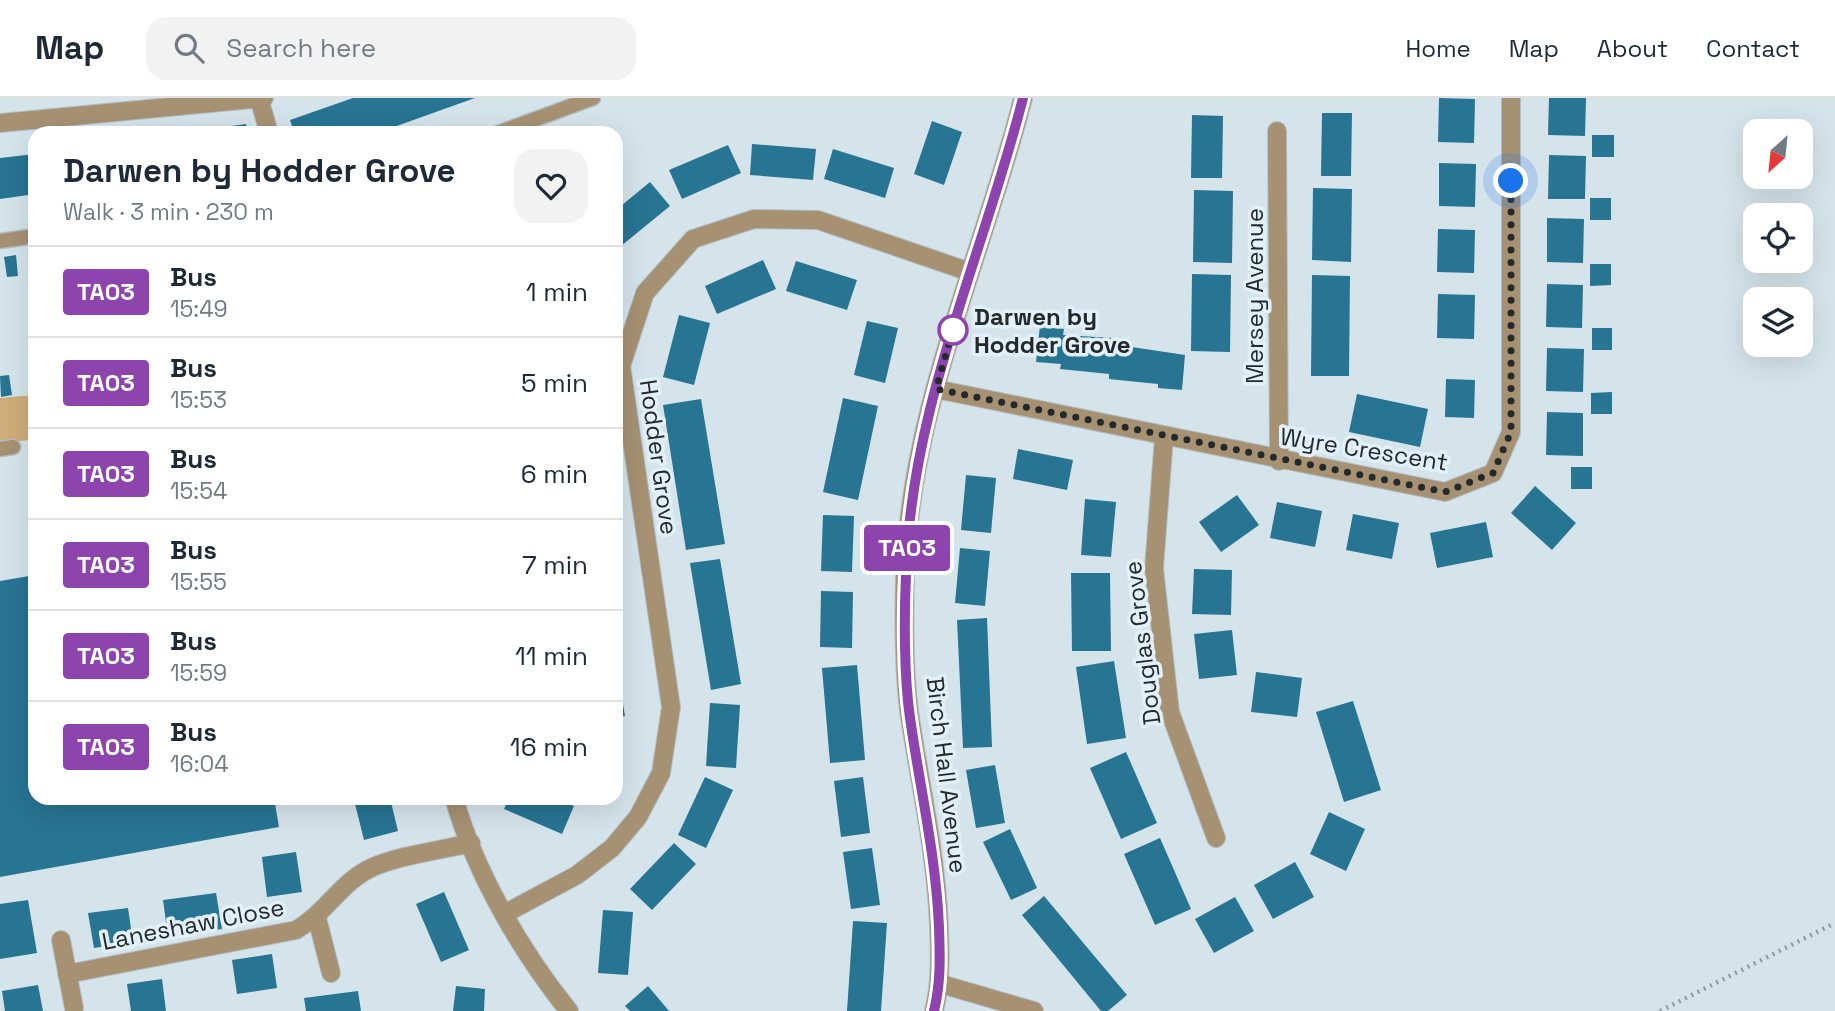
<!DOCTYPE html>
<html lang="en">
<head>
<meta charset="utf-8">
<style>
	body { margin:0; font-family:"Space Grotesk",sans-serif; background:#f2f2f3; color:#1f2937; height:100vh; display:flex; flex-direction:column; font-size:26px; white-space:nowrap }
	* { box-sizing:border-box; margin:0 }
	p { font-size:23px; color:#747a83 }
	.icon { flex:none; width:38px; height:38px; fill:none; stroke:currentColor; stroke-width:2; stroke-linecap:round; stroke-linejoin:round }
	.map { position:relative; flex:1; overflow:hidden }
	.side { position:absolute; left:28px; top:28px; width:595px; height:679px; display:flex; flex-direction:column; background:#fff; border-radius:21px; box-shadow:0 7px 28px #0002 }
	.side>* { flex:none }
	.badge { padding:0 14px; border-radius:5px; font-size:24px; line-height:46px }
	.needle { width:46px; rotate:207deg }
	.fabs { position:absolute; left:1743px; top:21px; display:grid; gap:14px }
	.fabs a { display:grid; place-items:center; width:70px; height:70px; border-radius:14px; background:#fff; box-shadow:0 7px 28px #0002; font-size:35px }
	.you { position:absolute; width:35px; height:35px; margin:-18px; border:5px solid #fff; border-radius:50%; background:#1a73e8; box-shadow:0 0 0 10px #1a73e833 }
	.map>.badge { position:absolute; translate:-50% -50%; box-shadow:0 0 0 4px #fff }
	.round { display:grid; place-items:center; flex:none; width:74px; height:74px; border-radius:21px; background:#f2f2f3 }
	.summary { display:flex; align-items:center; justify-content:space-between; height:119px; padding:0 35px }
	h1 { font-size:33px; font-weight:800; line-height:52px }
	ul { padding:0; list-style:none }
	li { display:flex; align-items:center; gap:21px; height:91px; padding:0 35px; border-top:2px solid #e0e1e3 }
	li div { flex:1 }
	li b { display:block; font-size:26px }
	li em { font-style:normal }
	li .badge { min-width:77px; font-weight:700; text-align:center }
	header { display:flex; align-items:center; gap:42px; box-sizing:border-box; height:98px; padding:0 35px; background:#fff; border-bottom:2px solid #e0e1e3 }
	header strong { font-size:33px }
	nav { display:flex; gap:38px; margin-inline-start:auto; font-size:24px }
	.search { width:490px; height:63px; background:#f2f2f3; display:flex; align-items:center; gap:18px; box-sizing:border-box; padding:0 24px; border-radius:21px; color:#747a83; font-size:26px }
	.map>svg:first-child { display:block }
	.green { fill:#cfad7a }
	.building { fill:#277493 }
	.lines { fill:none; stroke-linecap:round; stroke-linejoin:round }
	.lane-casing { stroke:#b2bfc5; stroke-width:17 }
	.street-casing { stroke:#b2bfc5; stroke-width:20 }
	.path { stroke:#8e9a9f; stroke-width:4.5; stroke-dasharray:2 5; stroke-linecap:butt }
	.lane { stroke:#a69173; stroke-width:14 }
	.street { stroke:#a69173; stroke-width:18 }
	.line-casing { stroke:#fff; stroke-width:16 }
	.line { stroke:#8e44ad; stroke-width:10 }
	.walk { stroke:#242a2c; stroke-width:7; stroke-dasharray:0 12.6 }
	.stop-dot { fill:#fff; stroke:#8e44ad; stroke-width:3.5 }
	.labels { text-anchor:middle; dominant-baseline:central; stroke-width:7; stroke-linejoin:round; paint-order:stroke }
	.street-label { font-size:24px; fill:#242a2c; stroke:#e2f1f9 }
	.stop-label { font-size:24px; font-weight:bold; fill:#242a2c; stroke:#e2f1f9; text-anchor:start }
</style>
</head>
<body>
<header>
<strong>Map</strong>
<div class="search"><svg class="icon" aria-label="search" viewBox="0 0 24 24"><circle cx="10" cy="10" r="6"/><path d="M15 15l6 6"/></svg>Search here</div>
<nav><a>Home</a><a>Map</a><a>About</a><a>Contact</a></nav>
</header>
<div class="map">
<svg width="1835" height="913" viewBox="0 0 1835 913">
	<rect width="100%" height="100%" fill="#d5e4eb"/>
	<path class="green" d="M35 297V341L0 346V300Z"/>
	<g class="building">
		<path d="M353 0H475L377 35H294L290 22Z"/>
		<path d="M1439 0 1475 1 1474 45 1438 44Z"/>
		<path d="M1549 0H1586L1585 38 1548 37Z"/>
		<path d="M1322 15H1352L1351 78H1321Z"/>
		<path d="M1192 17 1223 18 1222 80H1191Z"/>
		<path d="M932 23 962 34 944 87 914 76Z"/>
		<path d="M246 26 248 35H194V33Z"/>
		<rect x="1592" y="37" width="22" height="22"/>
		<path d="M752 46 816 51 813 82 750 77Z"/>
		<path d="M728 47 741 75 682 101 669 72Z"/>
		<path d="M833 51 894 70 885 100 824 81Z"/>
		<path d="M35 56V96L0 101V60Z"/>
		<path d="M1549 57 1586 58 1585 101H1548Z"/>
		<path d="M1439 65 1476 66 1475 109 1439 108Z"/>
		<path d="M650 84 670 108 621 148 616 143V112Z"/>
		<path d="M1313 90 1352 91 1351 164 1312 162Z"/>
		<path d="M1194 92 1233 93 1232 165 1193 164Z"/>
		<rect x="1590" y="100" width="21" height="22"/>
		<path d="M1547 120 1584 121 1583 165 1547 164Z"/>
		<path d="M1438 131 1475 132 1474 175 1437 174Z"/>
		<path d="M16 157 18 178 7 179 4 159Z"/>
		<path d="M763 162 776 191 717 216 705 188Z"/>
		<path d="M796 163 857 182 847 212 786 193Z"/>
		<path d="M1590 166H1611V187L1590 188Z"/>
		<path d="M1192 176 1231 177 1230 254 1191 253Z"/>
		<path d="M1312 177 1350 178 1349 278H1311Z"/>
		<path d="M1547 186 1583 187 1582 230 1546 229Z"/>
		<path d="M1438 196 1475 197 1474 241 1437 240Z"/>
		<path d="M679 217 710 225 694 287 663 279Z"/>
		<path d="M867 223 898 230 885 285 854 277Z"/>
		<path d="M1040 228 1064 231 1063 237 1113 240 1112 246 1185 257 1182 292 1158 290V286L1109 281V276L1060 271 1061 266 1036 264Z"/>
		<rect x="1592" y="230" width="20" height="22"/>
		<path d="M1547 250 1584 251 1583 294 1546 293Z"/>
		<path d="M9 277 12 297 1 299 0 278Z"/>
		<path d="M1446 281 1475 282 1474 320 1445 319Z"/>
		<path d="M1612 294V316H1591V295Z"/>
		<path d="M1357 296 1428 311 1420 349 1349 334Z"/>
		<path d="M843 300 878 308 858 402 823 394Z"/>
		<path d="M701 301 725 446 686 452 663 307Z"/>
		<path d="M1547 314 1583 315V358L1546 357Z"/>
		<path d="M1018 351 1073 362 1067 392 1013 381Z"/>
		<rect x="1571" y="369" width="21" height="22"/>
		<path d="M966 377 996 380 991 435 961 432Z"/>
		<path d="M1535 388 1576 425 1552 452 1511 415Z"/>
		<path d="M1237 397 1259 427 1221 454 1199 424Z"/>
		<path d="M1085 401 1116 404 1111 459 1081 457Z"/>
		<path d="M1277 404 1322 413 1315 449 1270 440Z"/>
		<path d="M1353 416 1399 425 1392 461 1346 452Z"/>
		<path d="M823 417 854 418 852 474 821 473Z"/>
		<path d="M1486 424 1493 459 1437 470 1430 435Z"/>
		<path d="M960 450 990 453 985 508 955 505Z"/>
		<path d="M720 461 741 586 711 592 690 465Z"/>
		<path d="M1194 471 1232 472 1231 517 1192 516Z"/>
		<path d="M1071 475H1110L1111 553H1072Z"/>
		<path d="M35 477V700H274L279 729 0 779V483Z"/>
		<path d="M821 493 853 494 852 550 820 549Z"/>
		<path d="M987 520 992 649 963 650 957 522Z"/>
		<path d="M1232 532 1237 577 1199 581 1194 536Z"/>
		<path d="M1114 563 1126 640 1087 646 1076 569Z"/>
		<path d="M616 566 625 618 616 619Z"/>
		<path d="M857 567 865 662 830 665 822 570Z"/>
		<path d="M1256 574 1302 580 1297 619 1251 614Z"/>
		<path d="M1353 603 1381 692 1344 704 1316 614Z"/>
		<path d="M710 605 740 607 736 670 706 668Z"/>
		<path d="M616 642 623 645 616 661Z"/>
		<path d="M1126 654 1157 725 1121 741 1090 670Z"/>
		<path d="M995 667 1005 725 976 730 966 672Z"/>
		<path d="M705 679 733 692 706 750 678 737Z"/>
		<path d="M863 679 870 735 841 739 834 683Z"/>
		<path d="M379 700H390L398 733 364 742 355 706Z"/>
		<path d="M509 700H555L574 708 562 736 504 711Z"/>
		<path d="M1329 714 1365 731 1346 773 1310 756Z"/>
		<path d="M1010 731 1037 790 1011 802 983 744Z"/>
		<path d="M1160 740 1191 811 1155 827 1124 756Z"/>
		<path d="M674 745 696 766 652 812 630 791Z"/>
		<path d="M872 750 880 807 851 811 843 754Z"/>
		<path d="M296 754 302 794 267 799 262 759Z"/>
		<path d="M1295 764 1314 799 1273 821 1254 787Z"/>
		<path d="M444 794 469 852 441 864 416 806Z"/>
		<path d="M216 795 222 831 168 838 163 802Z"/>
		<path d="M1044 798 1127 897 1108 913H1101L1022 817Z"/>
		<path d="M1235 799 1254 833 1214 855 1195 821Z"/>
		<path d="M28 802 37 855 0 861V806Z"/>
		<path d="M128 810 133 844 94 850 88 815Z"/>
		<path d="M603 812 633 814 628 877 598 875Z"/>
		<path d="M853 823 887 825 881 913H847Z"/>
		<path d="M272 856 277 890 237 896 232 862Z"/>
		<path d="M162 881 166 913H131L127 886Z"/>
		<path d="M38 887 43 913H5L2 893Z"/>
		<path d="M456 888 485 891 484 913H453Z"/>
		<path d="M648 888 669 913H630L625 908Z"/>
		<path d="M358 893 361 913H306L304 900Z"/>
	</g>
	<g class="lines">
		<defs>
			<g id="lane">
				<path d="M498 35 593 0"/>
				<path d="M0 143 35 138"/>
				<path d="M0 351 13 349"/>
			</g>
			<g id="street">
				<path d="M259 0 269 35"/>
				<path d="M0 25 264 0"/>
				<path d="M1277 33 1279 363"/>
				<path d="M936 291 1445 394 1493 375 1511 334V0"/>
				<path d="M1164 339 1154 470 1170 614 1216 740"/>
				<path d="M454 700C475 774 521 854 569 913"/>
				<path d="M504 816 577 777 612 750 638 719 661 675 671 609 621 268 645 195 693 141 754 121 818 122 970 174"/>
				<path d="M317 820 331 875"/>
				<path d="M61 842 74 910"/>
				<path d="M67 876 296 832C326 815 341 784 371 770 396 758 442 752 471 745"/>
				<path d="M941 886 1034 913"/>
				<path d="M934 913C941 884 940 858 939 829 936 755 921 692 910 620 904 580 904 517 905 477 910 311 983 158 1023 0"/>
			</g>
		</defs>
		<use href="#lane" class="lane-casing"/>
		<use href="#street" class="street-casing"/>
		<path class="path" d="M1660 913 1835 825"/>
		<use href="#lane" class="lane"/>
		<use href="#street" class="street"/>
	</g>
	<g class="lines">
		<defs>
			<path id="line" d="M934 913C941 884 940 858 939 829 936 758 920 690 910 620 904 578 904 519 906 477 910 311 983 158 1023 0"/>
		</defs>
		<use href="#line" class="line-casing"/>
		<use href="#line" class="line"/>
		<path class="walk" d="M953 232 956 221 936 291 1445 394 1493 375 1511 334V83"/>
	</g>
	<circle class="stop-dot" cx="953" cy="232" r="14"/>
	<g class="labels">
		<g class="street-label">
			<text transform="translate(1254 198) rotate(-90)">Mersey Avenue</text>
			<text transform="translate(1364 351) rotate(9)">Wyre Crescent</text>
			<text transform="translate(659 359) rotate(82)">Hodder Grove</text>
			<text transform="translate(1142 545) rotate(-97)">Douglas Grove</text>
			<text transform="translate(947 677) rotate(83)">Birch Hall Avenue</text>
			<text transform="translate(193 826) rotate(-11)">Laneshaw Close</text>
		</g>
		<g class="stop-label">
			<text x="974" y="218">Darwen by<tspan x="974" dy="28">Hodder Grove</tspan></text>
		</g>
	</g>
</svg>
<div class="fabs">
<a><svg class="needle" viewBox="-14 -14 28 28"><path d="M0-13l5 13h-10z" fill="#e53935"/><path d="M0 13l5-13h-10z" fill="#747a83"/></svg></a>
<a><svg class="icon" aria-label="locate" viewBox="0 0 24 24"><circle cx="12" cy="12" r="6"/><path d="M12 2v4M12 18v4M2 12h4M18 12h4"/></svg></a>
<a><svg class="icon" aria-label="layers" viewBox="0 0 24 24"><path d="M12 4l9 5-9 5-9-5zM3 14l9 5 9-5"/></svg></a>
</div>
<div class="you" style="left:1511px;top:83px"></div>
<b class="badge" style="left:907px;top:450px;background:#8e44ad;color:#fff">TA03</b>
<section class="side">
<div class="summary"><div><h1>Darwen by Hodder Grove</h1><p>Walk · 3 min · 230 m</p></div><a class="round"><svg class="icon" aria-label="heart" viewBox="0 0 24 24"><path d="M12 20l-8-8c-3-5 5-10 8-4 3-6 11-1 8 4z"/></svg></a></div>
<ul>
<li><span class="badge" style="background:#8e44ad;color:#fff">TA03</span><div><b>Bus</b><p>15:49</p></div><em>1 min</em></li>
<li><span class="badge" style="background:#8e44ad;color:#fff">TA03</span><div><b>Bus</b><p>15:53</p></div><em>5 min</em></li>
<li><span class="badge" style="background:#8e44ad;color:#fff">TA03</span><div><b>Bus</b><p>15:54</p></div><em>6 min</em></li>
<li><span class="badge" style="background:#8e44ad;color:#fff">TA03</span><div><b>Bus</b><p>15:55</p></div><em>7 min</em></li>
<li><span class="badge" style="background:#8e44ad;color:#fff">TA03</span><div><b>Bus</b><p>15:59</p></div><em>11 min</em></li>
<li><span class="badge" style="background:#8e44ad;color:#fff">TA03</span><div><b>Bus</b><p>16:04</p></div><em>16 min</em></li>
</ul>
</section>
</div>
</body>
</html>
